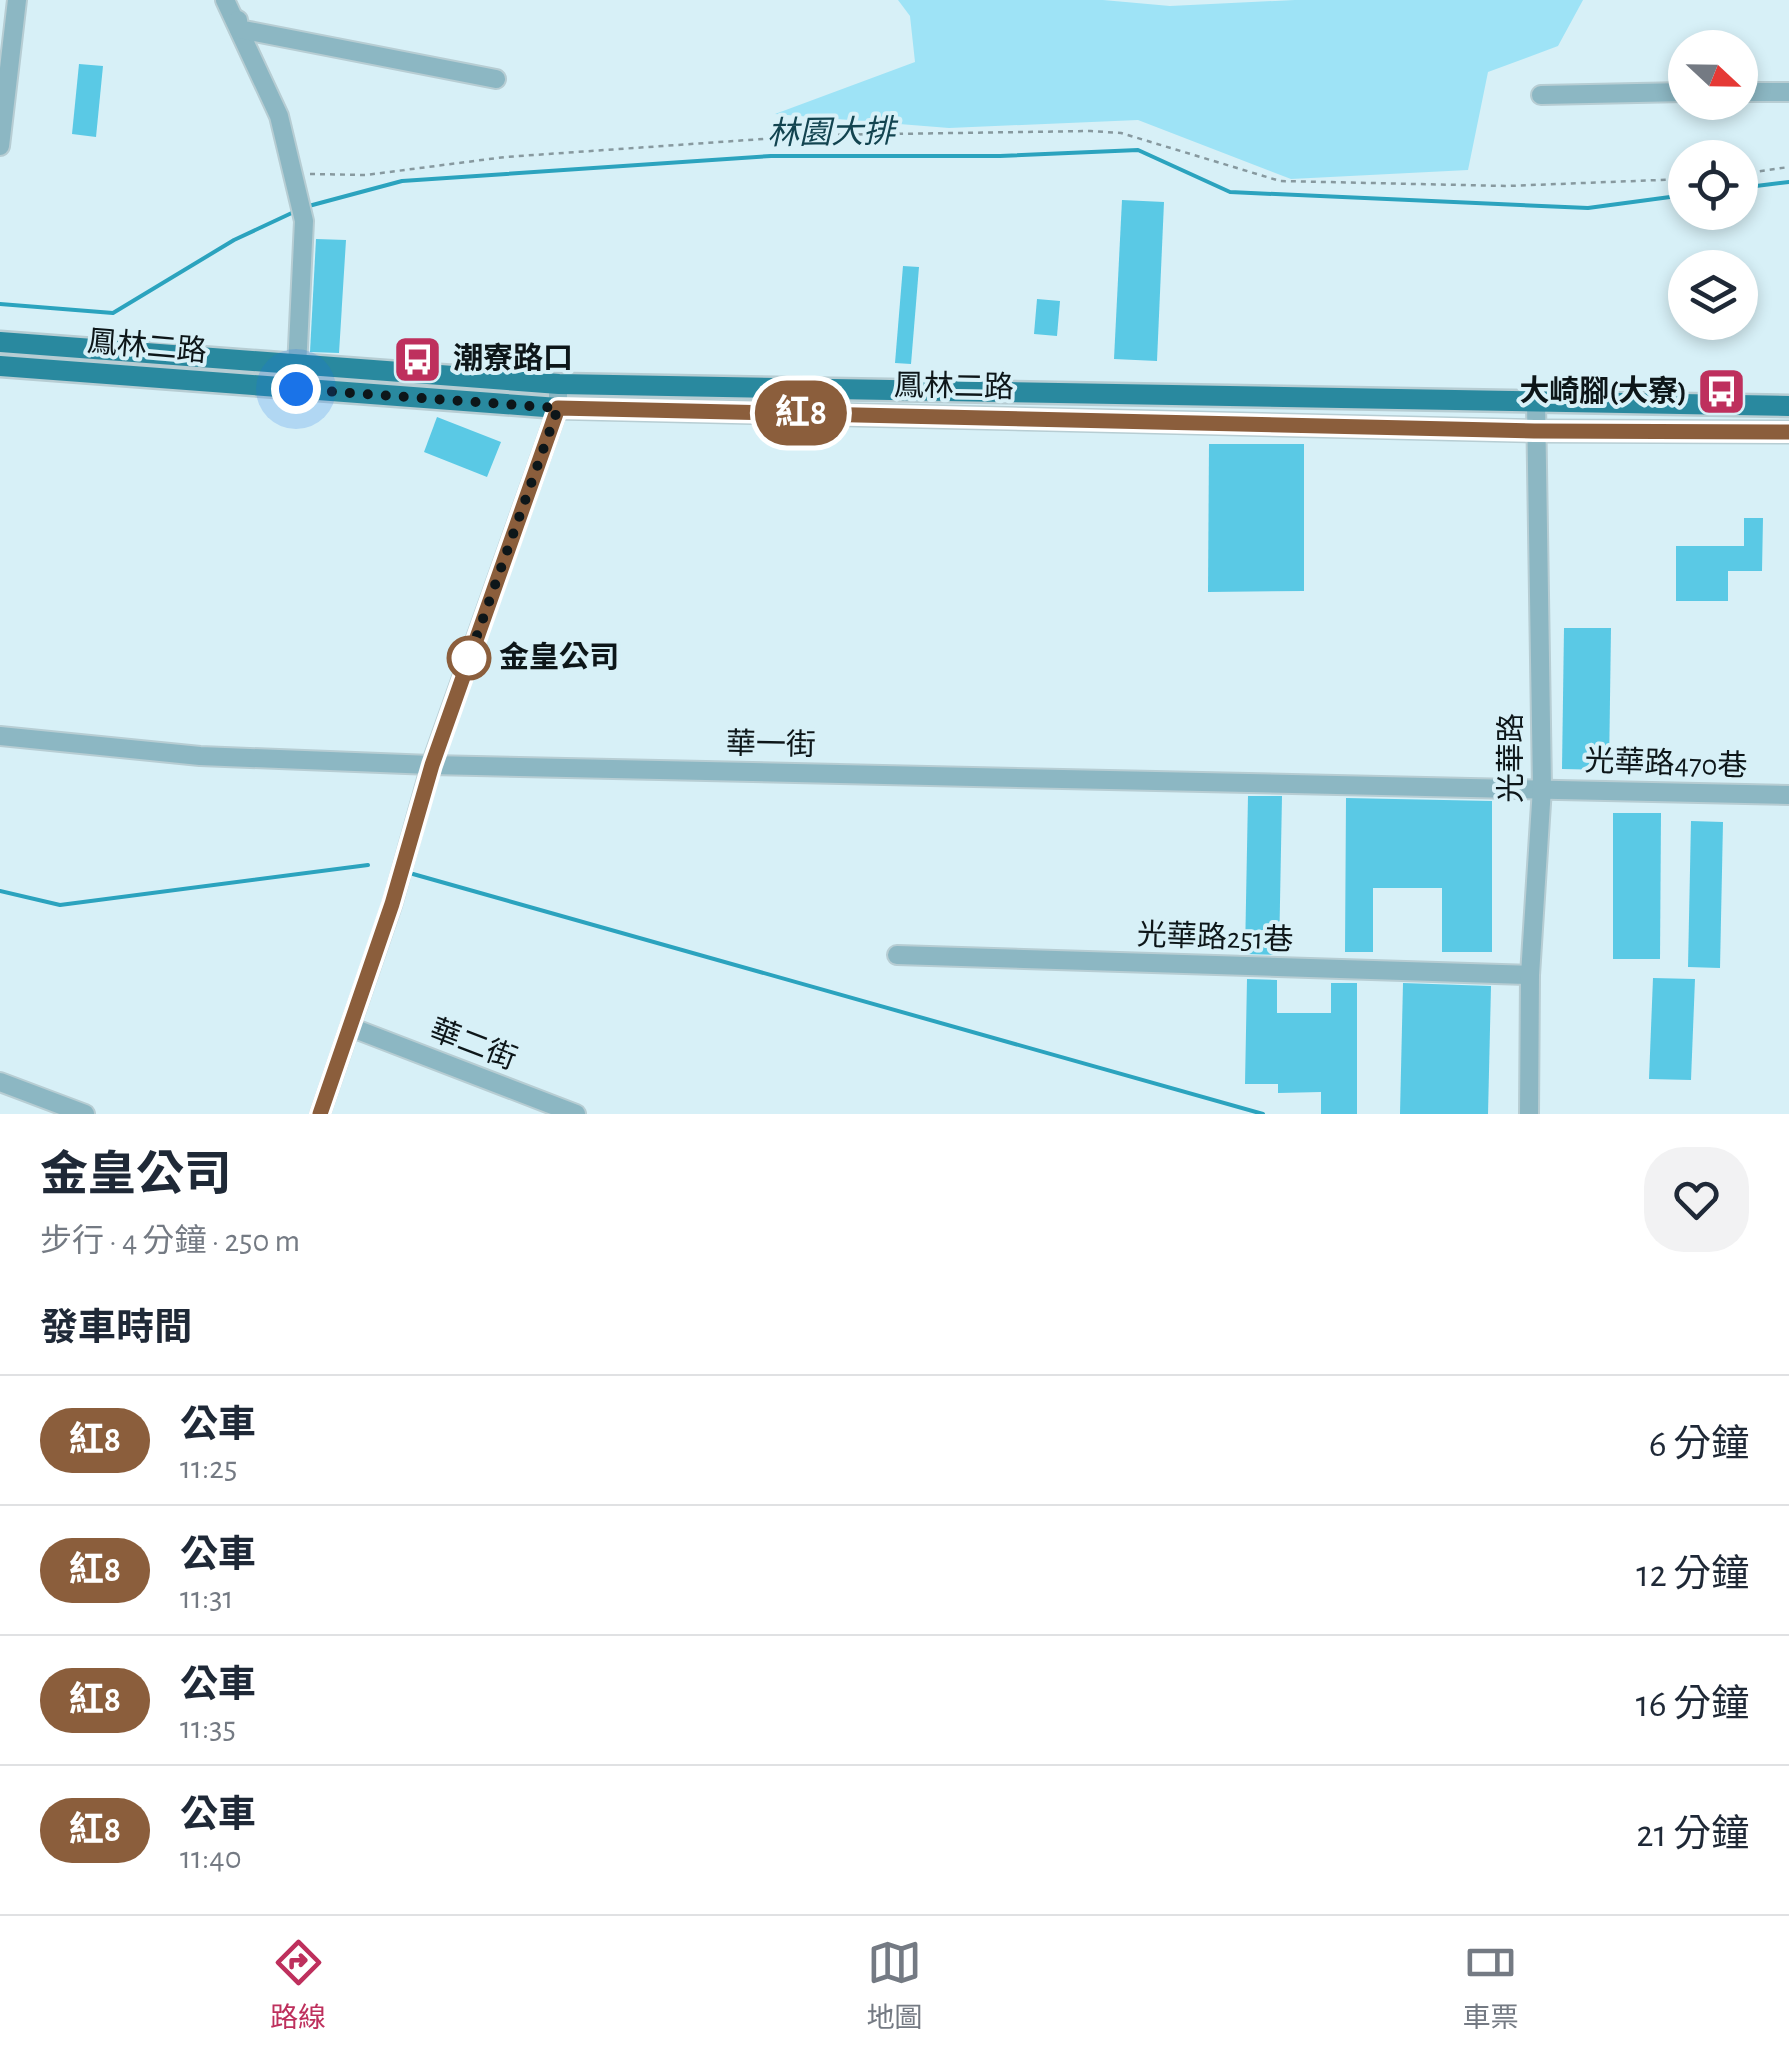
<!DOCTYPE html>
<html lang="zh-TW">
<head>
<meta charset="utf-8">
<style>
	body { margin:0; font-family:"Alegreya Sans","Noto Sans TC",sans-serif; background:#f2f2f3; color:#1f2937; height:100vh; display:flex; flex-direction:column; font-size:38px; white-space:nowrap }
	* { box-sizing:border-box; margin:0 }
	p { font-size:32px; color:#747a83 }
	.icon { flex:none; width:55px; height:55px; fill:none; stroke:currentColor; stroke-width:2; stroke-linecap:round; stroke-linejoin:round }
	.map { position:relative; height:1114px; overflow:hidden }
	.sheet { display:flex; flex-direction:column; background:#fff; flex:1 }
	.sheet>* { flex:none }
	.badge { padding:0 20px; border-radius:32px; font-size:35px; line-height:65px }
	.needle { width:65px; rotate:112deg }
	.fabs { position:absolute; left:1668px; top:30px; display:grid; gap:20px }
	.fabs a { display:grid; place-items:center; width:90px; height:90px; border-radius:50%; background:#fff; box-shadow:0 5px 15px #0003; font-size:50px }
	.you { position:absolute; width:50px; height:50px; margin:-25px; border:8px solid #fff; border-radius:50%; background:#1a73e8; box-shadow:0 0 0 15px #1a73e833 }
	.map>.badge { position:absolute; translate:-50% -50%; box-shadow:0 0 0 5px #fff }
	h2 { padding:0 40px; font-size:38px; line-height:90px }
	.round { display:grid; place-items:center; flex:none; width:105px; height:105px; border-radius:40px; background:#f2f2f3 }
	.summary { display:flex; align-items:center; justify-content:space-between; height:170px; padding:0 40px }
	h1 { font-size:48px; font-weight:700; line-height:75px }
	ul { padding:0; list-style:none }
	li { display:flex; align-items:center; gap:30px; height:130px; padding:0 40px; border-top:2px solid #e0e1e3 }
	li div { flex:1 }
	li b { display:block; font-size:38px }
	li em { font-style:normal }
	li .badge { min-width:110px; font-weight:700; text-align:center }
	.menu { display:flex; justify-content:space-around; align-items:center; height:140px; border-top:2px solid #e0e1e3; background:#fff; font-size:28px; color:#747a83 }
	.menu a { display:grid; justify-items:center; gap:5px }
	.menu .on { color:#be305d }
	.map>svg:first-child { display:block }
	.green { fill:#9ee3f6 }
	.lines { fill:none; stroke-linecap:round; stroke-linejoin:round }
	.stream { stroke:#2ba3be; stroke-width:4 }
	.building { fill:#5ac9e5 }
	.minor-casing { stroke:#b7cdd3; stroke-width:22 }
	.major-casing { stroke:#b7cdd3; stroke-width:25 }
	.path { stroke:#87999f; stroke-width:2.5; stroke-dasharray:5 5; stroke-linecap:butt }
	.minor { stroke:#8cb7c3; stroke-width:18 }
	.major { stroke:#29899f; stroke-width:20 }
	.line-casing { stroke:#fff; stroke-width:22 }
	.line { stroke:#8b5e3c; stroke-width:15 }
	.walk { stroke:#0d1619; stroke-width:10; stroke-dasharray:0 18 }
	.stop-dot { fill:#fff; stroke:#8b5e3c; stroke-width:5 }
	.labels { text-anchor:middle; dominant-baseline:central; stroke-width:8; stroke-linejoin:round; paint-order:stroke }
	.street-label { font-size:30px; fill:#0d1619; stroke:#d7f0f7 }
	.poi-label { font-size:30px; font-weight:bold; fill:#0d1619; stroke:#d7f0f7; text-anchor:start }
	.stop-label { font-size:30px; font-weight:bold; fill:#0d1619; stroke:#d7f0f7; text-anchor:start }
	.water-label { font-size:32px; font-style:italic; fill:#124450; stroke:#d7f0f7 }
</style>
</head>
<body>
<div class="map">
<svg width="1789" height="1114" viewBox="0 0 1789 1114">
	<rect width="100%" height="100%" fill="#d7f0f7"/>
	<path class="green" d="M898 0H1103L1170 6 1295 0H1583L1558 46 1488 72 1468 170 1291 179 1138 120 949 128 775 114 915 62 910 16Z"/>
	<g class="lines">
		<g class="stream">
			<path d="M1740 188 1789 182"/>
			<path d="M305 207 402 181 771 156H1000L1138 150 1230 192 1588 208 1685 195"/>
			<path d="M0 304 113 313 234 240 296 211"/>
			<path d="M413 874 1263 1114"/>
			<path d="M0 891 60 905 368 865"/>
		</g>
	</g>
	<g class="building">
		<path d="M79 64 103 66 96 137 72 134Z"/>
		<path d="M1122 200 1164 202 1157 361 1114 359Z"/>
		<path d="M316 239 346 240 339 353 310 352Z"/>
		<path d="M903 266 919 267 911 364 895 363Z"/>
		<path d="M1037 299 1060 301 1057 336 1034 334Z"/>
		<path d="M437 417 501 442 487 477 424 452Z"/>
		<path d="M1209 444H1304V591L1208 592Z"/>
		<path d="M1744 518H1763L1762 571H1728V601H1676V546H1744Z"/>
		<path d="M1564 628H1611L1609 770 1562 769Z"/>
		<path d="M1248 796H1282L1279 955 1245 954Z"/>
		<path d="M1346 798 1492 801V952H1442V888H1373V952H1345Z"/>
		<path d="M1613 813H1661L1660 959H1613Z"/>
		<path d="M1691 821 1723 822 1720 968 1688 967Z"/>
		<path d="M1653 978 1695 979 1691 1080 1649 1079Z"/>
		<path d="M1247 979 1277 980V1013H1331V983H1357V1114H1321V1092L1278 1093V1084H1245Z"/>
		<path d="M1403 983 1491 986 1488 1114H1400Z"/>
	</g>
	<g class="lines">
		<defs>
			<g id="minor">
				<path d="M225 0 279 116 304 221 296 389"/>
				<path d="M238 20 239 29 496 79"/>
				<path d="M1740 92H1789"/>
				<path d="M1541 95 1685 92"/>
				<path d="M0 146 17 0"/>
				<path d="M0 736 200 756 431 765 1789 795"/>
				<path d="M897 955 1530 975"/>
				<path d="M350 1027 576 1114"/>
				<path d="M0 1082 85 1114"/>
				<path d="M320 1114 392 905 431 765 558 408V394"/>
				<path d="M1529 1114 1530 975 1542 788 1536 402"/>
			</g>
			<g id="major">
				<path d="M0 342 559 384 1789 406"/>
				<path d="M0 366 558 408 1534 431 1789 432"/>
			</g>
		</defs>
		<use href="#minor" class="minor-casing"/>
		<use href="#major" class="major-casing"/>
		<g class="path">
			<path d="M310 174 366 175 505 157 820 135 1091 131 1121 133 1280 181 1507 186 1685 179"/>
			<path d="M1740 174 1789 167"/>
		</g>
		<use href="#minor" class="minor"/>
		<use href="#major" class="major"/>
	</g>
	<g class="lines">
		<defs>
			<path id="line" d="M320 1114 392 904 432 765 558 408 1534 431 1789 432"/>
		</defs>
		<use href="#line" class="line-casing"/>
		<use href="#line" class="line"/>
		<path class="walk" d="M296 389 558 408 469 658"/>
	</g>
	<defs>
		<symbol id="bus-square" viewBox="-11 -11 22 22"><rect x="-9" y="-9" width="18" height="18" rx="4" fill="#be305d" stroke="#d7f0f7"/><path d="M-5-6H5V4H4V6H2V4H-2V6H-4V4H-5ZM-3.5-4V0h7V-4ZM-3.5 1.2v1.5H-2V1.2ZM2 1.2v1.5H3.5V1.2Z" fill="#fff"/></symbol>
	</defs>
	<g fill-rule="evenodd">
		<use href="#bus-square" x="390" y="332" width="55" height="55"/>
		<use href="#bus-square" x="1694" y="364" width="55" height="55"/>
	</g>
	<circle class="stop-dot" cx="469" cy="658" r="20"/>
	<g class="labels">
		<g class="street-label">
			<text transform="translate(147 347) rotate(5)">鳳林二路</text>
			<text transform="translate(954 387) rotate(1)">鳳林二路</text>
			<text transform="translate(771 745) rotate(1)">華一街</text>
			<text transform="translate(1512 758) rotate(-90)">光華路</text>
			<text transform="translate(1666 764) rotate(2)">光華路470巷</text>
			<text transform="translate(1215 938) rotate(2)">光華路251巷</text>
			<text transform="translate(473 1045) rotate(21)">華二街</text>
		</g>
		<g class="poi-label">
			<text x="453" y="359">潮寮路口</text>
			<text x="1687" y="392" text-anchor="end">大崎腳(大寮)</text>
		</g>
		<g class="stop-label">
			<text x="499" y="658">金皇公司</text>
		</g>
		<g class="water-label">
			<text transform="translate(831 133) rotate(-1)">林園大排</text>
		</g>
	</g>
</svg>
<div class="fabs">
<a><svg class="needle" viewBox="-14 -14 28 28"><path d="M0-13l5 13h-10z" fill="#e53935"/><path d="M0 13l5-13h-10z" fill="#747a83"/></svg></a>
<a><svg class="icon" aria-label="locate" viewBox="0 0 24 24"><circle cx="12" cy="12" r="6"/><path d="M12 2v4M12 18v4M2 12h4M18 12h4"/></svg></a>
<a><svg class="icon" aria-label="layers" viewBox="0 0 24 24"><path d="M12 4l9 5-9 5-9-5zM3 14l9 5 9-5"/></svg></a>
</div>
<div class="you" style="left:296px;top:389px"></div>
<b class="badge" style="left:801px;top:413px;background:#8b5e3c;color:#fff">紅8</b>
</div>
<section class="sheet">
<div class="summary"><div><h1>金皇公司</h1><p>步行 · 4 分鐘 · 250 m</p></div><a class="round"><svg class="icon" aria-label="heart" viewBox="0 0 24 24"><path d="M12 20l-8-8c-3-5 5-10 8-4 3-6 11-1 8 4z"/></svg></a></div>
<h2>發車時間</h2>
<ul>
<li><span class="badge" style="background:#8b5e3c;color:#fff">紅8</span><div><b>公車</b><p>11:25</p></div><em>6 分鐘</em></li>
<li><span class="badge" style="background:#8b5e3c;color:#fff">紅8</span><div><b>公車</b><p>11:31</p></div><em>12 分鐘</em></li>
<li><span class="badge" style="background:#8b5e3c;color:#fff">紅8</span><div><b>公車</b><p>11:35</p></div><em>16 分鐘</em></li>
<li><span class="badge" style="background:#8b5e3c;color:#fff">紅8</span><div><b>公車</b><p>11:40</p></div><em>21 分鐘</em></li>
</ul>
</section>
<nav class="menu">
<a class="on"><svg class="icon" aria-label="directions" viewBox="0 0 24 24"><path d="M12 3l9 9-9 9-9-9zM9 14v-3h6M13 9l2 2-2 2"/></svg>路線</a>
<a><svg class="icon" aria-label="map" viewBox="0 0 24 24"><path d="M3 6l6-2 6 2 6-2v14l-6 2-6-2-6 2zM9 4v14M15 6v14"/></svg>地圖</a>
<a><svg class="icon" aria-label="tickets" viewBox="0 0 24 24"><path d="M3 7h18v10H3zM15 7v10"/></svg>車票</a>
</nav>
</body>
</html>
